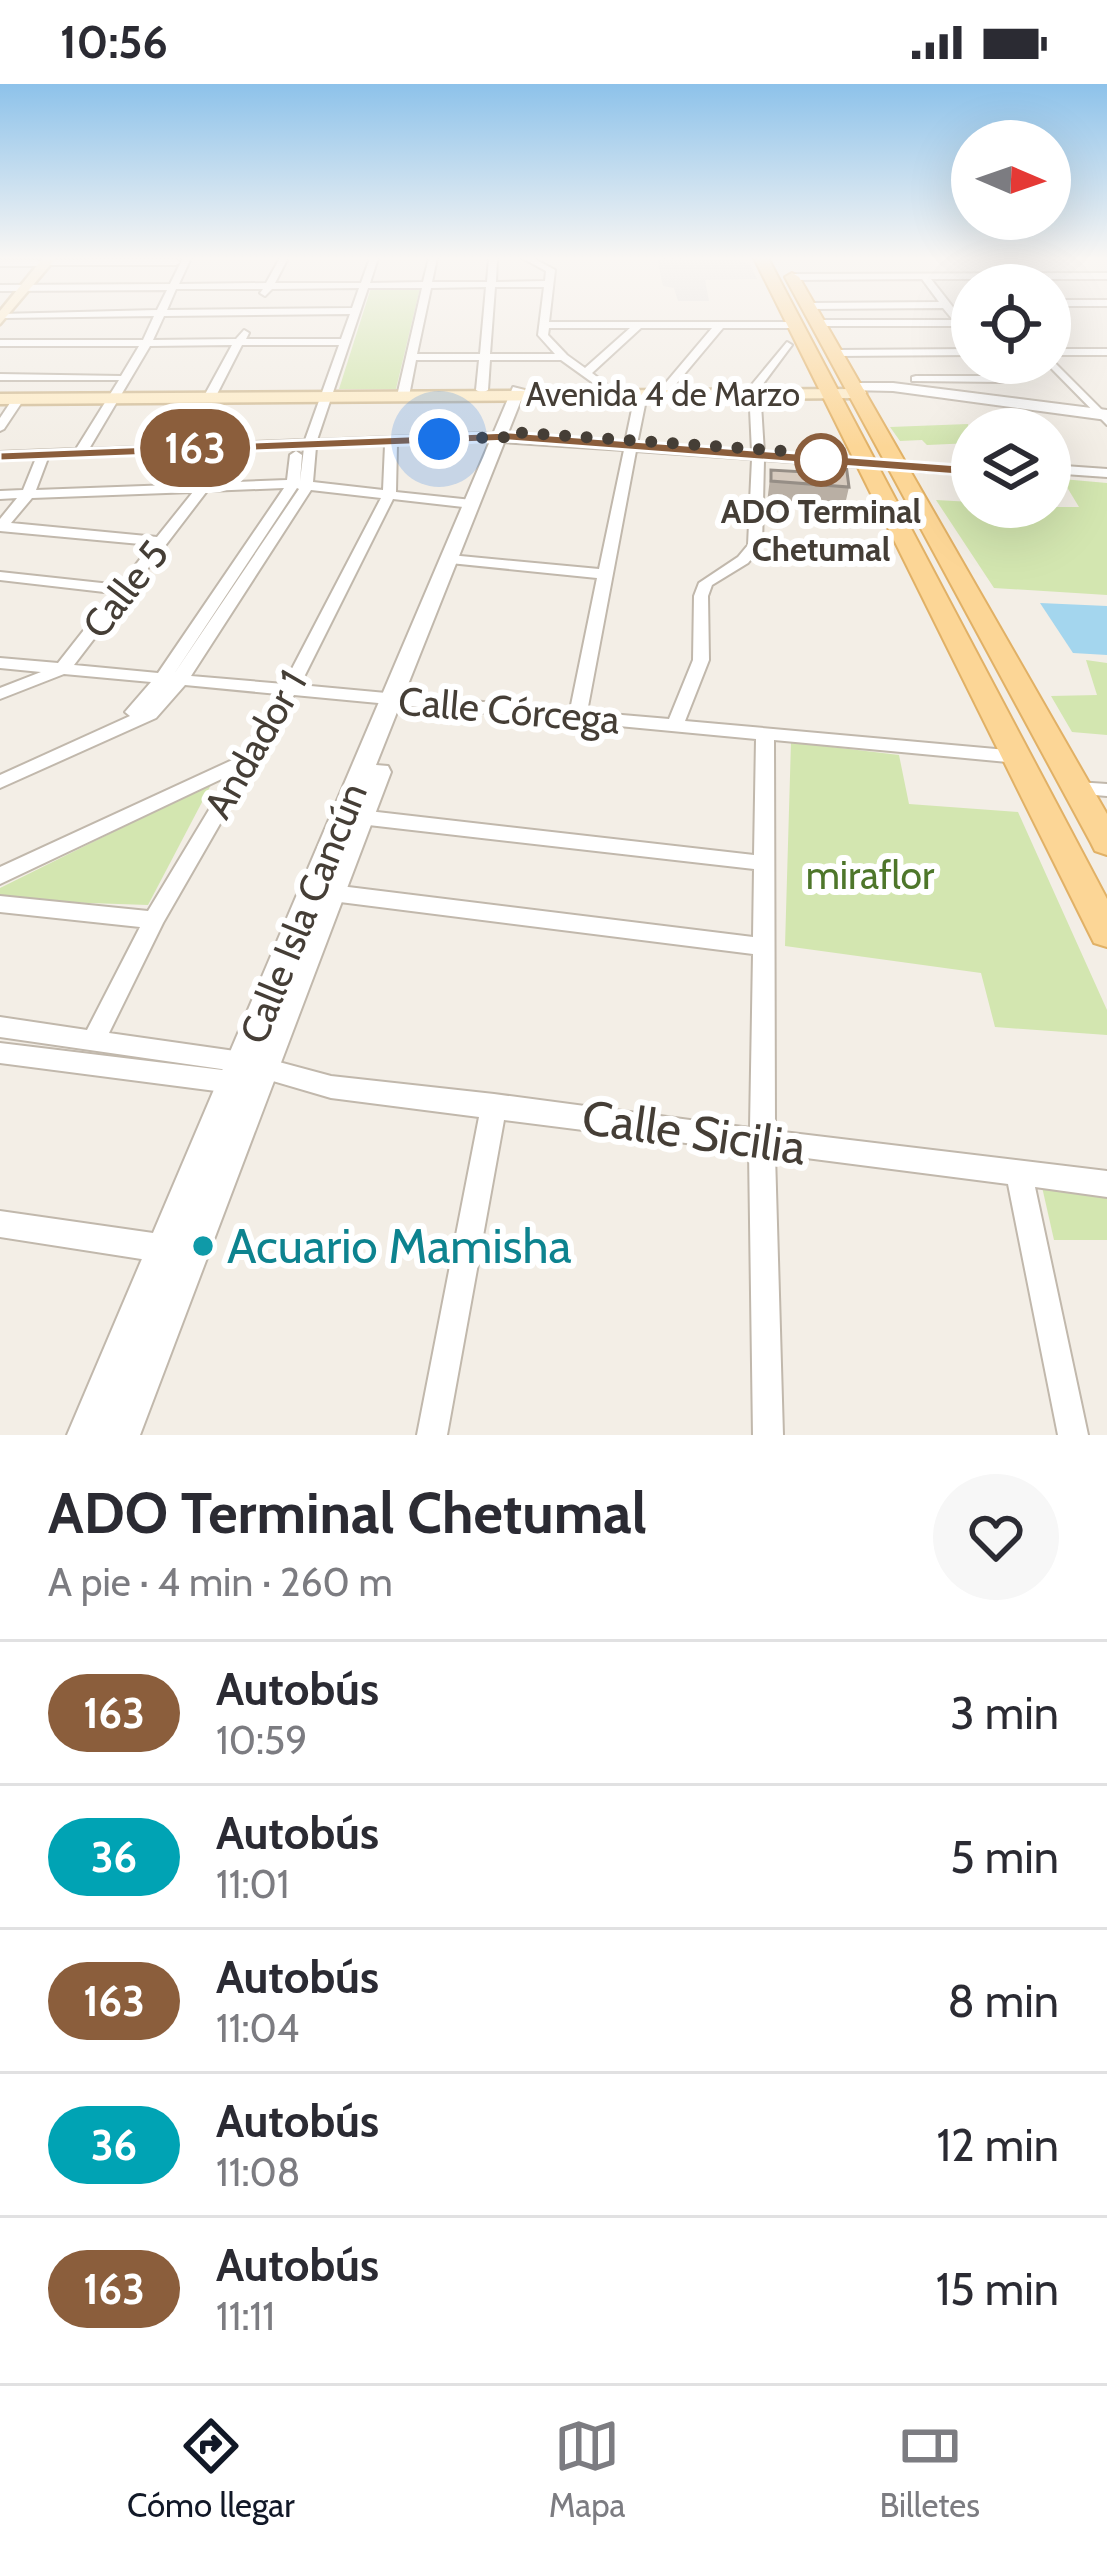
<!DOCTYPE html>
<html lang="es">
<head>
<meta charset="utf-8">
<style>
	body { margin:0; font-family:Cabin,sans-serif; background:#f7f7f7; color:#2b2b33; height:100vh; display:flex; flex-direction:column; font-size:45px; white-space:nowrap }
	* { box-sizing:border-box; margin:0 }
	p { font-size:39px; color:#7c7c81 }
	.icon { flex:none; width:66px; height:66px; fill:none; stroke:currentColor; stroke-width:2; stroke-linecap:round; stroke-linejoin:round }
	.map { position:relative; height:1351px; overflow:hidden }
	.panel { display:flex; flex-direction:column; background:#fff; flex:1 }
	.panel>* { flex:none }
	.badge { padding:0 24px; border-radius:39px; font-size:42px; line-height:78px }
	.needle { width:78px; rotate:92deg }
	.buttons { position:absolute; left:951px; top:36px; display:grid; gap:24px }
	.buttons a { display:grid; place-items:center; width:120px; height:120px; border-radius:50%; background:#fff; box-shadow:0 12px 48px #0002; font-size:60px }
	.you { position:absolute; width:60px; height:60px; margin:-30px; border:9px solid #fff; border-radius:50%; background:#1a73e8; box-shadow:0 0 0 18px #1a73e833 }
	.map>.badge { position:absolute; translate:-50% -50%; box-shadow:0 0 0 6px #fff }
	.round { display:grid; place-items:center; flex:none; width:126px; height:126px; border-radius:63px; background:#f7f7f7 }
	.headline { display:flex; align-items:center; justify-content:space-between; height:204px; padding:0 48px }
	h1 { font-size:57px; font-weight:700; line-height:90px }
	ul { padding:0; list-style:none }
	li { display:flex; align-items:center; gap:36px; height:144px; padding:0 48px; border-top:3px solid #e1e1e2 }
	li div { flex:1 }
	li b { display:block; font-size:45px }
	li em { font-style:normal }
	li .badge { min-width:132px; font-weight:700; text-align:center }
	.status { display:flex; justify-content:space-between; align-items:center; height:84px; padding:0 60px; background:#fff; direction:ltr }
	.status svg { height:33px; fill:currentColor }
	.dock { display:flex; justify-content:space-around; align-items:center; height:168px; border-top:3px solid #e1e1e2; background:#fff; font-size:33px; color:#7c7c81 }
	.dock a { display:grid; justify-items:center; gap:6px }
	.dock .selected { color:#111827 }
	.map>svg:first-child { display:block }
	.green { fill:#d3e6b0 }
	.parking { fill:#e4e1de }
	.water { fill:#a4d6ee }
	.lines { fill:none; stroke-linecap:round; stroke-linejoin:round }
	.minor-casing { stroke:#c1b8ac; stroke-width:4 }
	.tertiary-casing { stroke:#c1b8ac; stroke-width:4 }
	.secondary-casing { stroke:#d2bd97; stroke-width:5 }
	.primary-casing { stroke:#e1b166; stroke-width:4 }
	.minor { fill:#fff; fill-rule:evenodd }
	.tertiary { fill:#fff; fill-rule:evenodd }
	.secondary { fill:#fdebc6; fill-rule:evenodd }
	.primary { fill:#fcd696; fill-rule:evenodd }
	.wall { fill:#b9afa4 }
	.building { fill:#d7cbbf; stroke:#968e86; stroke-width:3 }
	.line { fill:#8b5e3c; stroke:#fff; stroke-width:3 }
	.walk { stroke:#453e36; stroke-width:12; stroke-dasharray:0 21.6 }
	.stop-dot { fill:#fff; stroke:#8b5e3c; stroke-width:6 }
	.culture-dot { fill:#0f9aa8; stroke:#fff; stroke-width:4.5 }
	.labels { text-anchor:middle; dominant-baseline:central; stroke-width:12; stroke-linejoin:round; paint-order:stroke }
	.far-street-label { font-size:33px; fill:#453e36; stroke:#fff }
	.far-stop-label { font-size:33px; font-weight:bold; fill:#453e36; stroke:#fff }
	.street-label { font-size:39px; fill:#453e36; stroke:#fff }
	.park-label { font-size:39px; fill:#4e762a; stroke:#fff }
	.near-street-label { font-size:48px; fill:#453e36; stroke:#fff }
	.near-culture-label { font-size:48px; fill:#0d838f; stroke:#fff; text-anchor:start }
</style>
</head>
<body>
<div class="status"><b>10:56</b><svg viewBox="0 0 49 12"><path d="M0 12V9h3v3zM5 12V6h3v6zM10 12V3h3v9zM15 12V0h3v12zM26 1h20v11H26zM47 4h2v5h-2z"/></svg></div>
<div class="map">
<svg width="1107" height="1351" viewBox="0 0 1107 1351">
	<rect width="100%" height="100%" fill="#f3eee6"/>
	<g class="green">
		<path d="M371 204H420L396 305H339Z"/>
		<path d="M968 340 972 359 927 361 922 356 900 357 890 343Z"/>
		<path d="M1062 395 1107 399V511L994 504 936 416 972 418V423H1079Z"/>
		<path d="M1086 576 1107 579V651L1072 648 1051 612 1097 611Z"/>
		<path d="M791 658 899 671 909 720 1018 728 1107 926V951L995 943 981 889 785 862Z"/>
		<path d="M212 699 148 821 0 816V804Z"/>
		<path d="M1040 1094 1107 1107V1156H1054Z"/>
	</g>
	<path class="parking" d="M657 174 733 175 750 180 757 195 705 196 709 217H678L674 204 663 202Z"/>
	<path class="water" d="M1040 519 1107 522V571L1073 569Z"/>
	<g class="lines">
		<defs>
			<g id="minor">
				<path d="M183 174H191L179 200 266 199 280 174H288L275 199H361L370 174H378L370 199 423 198 429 174H437L432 198H487L489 174H497L496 198 545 197 546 187 522 174H533L555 186 549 238H795L800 241 795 244H723L666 312H658V308L712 244H641L592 289 618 309 620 311 614 314 561 276H490L488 306 482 309 476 306 479 276H416L409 312 403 315 397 312 422 204H368L317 356 486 349 625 359 635 311 641 308 647 311 637 360 752 368 749 304 787 258 792 261 760 304 764 369 972 383V391L764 376 762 462 748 479 712 501 708 512 709 576 685 637 1018 667 1027 673 1018 679 774 656 775 1047 1107 1087V1113L1035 1103 1088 1351H1058L1008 1100 775 1070 783 1351H753L749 1067 504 1036 447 1351H417L479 1033 331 1014 242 988 0 953V933L87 946 140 843 0 828V812L148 827 230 691 0 800V783L241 672 278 610 185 601 156 634 0 704V691L130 632 125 628 151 598 64 590 0 615V604L41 588 0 584V574L58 579 113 509 0 496V488L120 501 151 461 0 447V435L17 414 0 415V407L23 406 36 374 0 376V368L76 365 119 296H0V290L121 292 139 262H0V256H143L154 232 4 234 0 230 157 226 167 206 0 207V201L170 200ZM486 203 480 270H417L431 204ZM495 203H544L538 251 555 270H490ZM359 204 352 224 167 226 176 205H263L260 209 265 212 272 205ZM350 230 341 255H246L249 249 244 246 236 255 153 256 164 232ZM549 244H630L585 284 567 271 548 251ZM232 261 203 314 205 316 215 314 242 261H339L305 356 89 365 150 262ZM486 357 624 366 599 485 450 471 443 475 450 479 597 494 570 626 300 601 393 415 472 424 479 420 472 416 396 408 397 360ZM385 361 383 406 313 398 316 363ZM304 364 300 397 302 371 296 367 290 371 287 396 210 399 217 367ZM636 367 752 375 748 461 738 473 699 499 694 512 693 576 669 635 587 628ZM205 368 198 400 36 406 48 374ZM284 404 158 589 74 581 207 407ZM297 404 299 405 174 590ZM311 406 381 414 284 600 191 592ZM193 408 157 453 11 439 32 414ZM294 611 756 655 754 771 351 725 344 727 341 732 344 737 351 739 754 785 753 853 332 801 325 803 322 809 325 815 332 817 753 870 750 1044 494 1010 331 992 242 968 109 949 163 839Z"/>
				<path d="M0 176H38L42 179 38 182H0Z"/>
				<path d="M47 176 176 175 180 178 176 181H44Z"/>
				<path d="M1107 189V195H931L963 236H972V242H967L972 248V258L957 242H818L813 239 818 236H953L943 224 808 225 803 222 808 219 939 218 922 195 792 196 788 193 792 190Z"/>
				<rect x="1050" y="216" width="57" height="6"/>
				<path d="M972 265V271L835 272 830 269 835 266Z"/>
				<rect x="1050" y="265" width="57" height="6"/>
				<path d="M1050 274 1107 331V341L1046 279H1050Z"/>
				<path d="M916 292H1003L1008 295 1003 298 912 297V293Z"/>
				<path d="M14 313 24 315 4 345 0 347V334Z"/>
				<path d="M1050 381 1107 385V393L1050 389Z"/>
				<path d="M1077 698 1107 700V712L1070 709 1068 704 1070 699Z"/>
				<path d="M0 959 239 988 248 991 251 999 248 1007 239 1010 0 979Z"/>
				<path d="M0 1127 167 1151 177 1155 181 1165 177 1175 167 1179 0 1153Z"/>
			</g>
			<g id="tertiary">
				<path d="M854 299H893L1107 326V336L893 307 849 306 847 303Z"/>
				<path d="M513 303 525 306 376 681 388 682 391 688 140 1351H67Z"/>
			</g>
			<g id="secondary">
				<path d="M43 174H56L0 240V227Z"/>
				<path d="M864 305 866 309 858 314 0 320V310Z"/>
			</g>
			<g id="primary">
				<path d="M754 174H768L1107 815V863L1094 859 1089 849Z"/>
				<path d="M792 189 799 193 1107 730V771L1095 767 1091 759 785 193Z"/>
			</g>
		</defs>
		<use href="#minor" class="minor-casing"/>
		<use href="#tertiary" class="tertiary-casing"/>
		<use href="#secondary" class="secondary-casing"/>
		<use href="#primary" class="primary-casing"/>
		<use href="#minor" class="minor"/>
		<use href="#tertiary" class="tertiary"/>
		<use href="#secondary" class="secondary"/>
		<use href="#primary" class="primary"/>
	</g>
	<path class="wall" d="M802 362 849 403 844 425 767 419 771 386 799 387Z"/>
	<path class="building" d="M802 362 844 365 849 403 771 397V386L804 388Z"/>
	<linearGradient id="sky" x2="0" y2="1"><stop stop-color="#8dc2ea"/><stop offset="0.48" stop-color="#faf7f4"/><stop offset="1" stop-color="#faf7f4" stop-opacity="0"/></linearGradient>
	<rect width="1107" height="363" fill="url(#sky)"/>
	<path class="line" d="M510 348 972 382 980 387 972 392 510 357 0 377V368Z"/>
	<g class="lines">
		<path class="walk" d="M439 355 510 353 512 348 827 370 821 376"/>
	</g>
	<circle class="stop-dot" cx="821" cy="376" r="24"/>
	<circle class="culture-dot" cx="203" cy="1162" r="12"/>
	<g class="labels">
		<g class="far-street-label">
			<text x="663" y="310">Avenida 4 de Marzo</text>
		</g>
		<g class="far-stop-label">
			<text x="821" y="427">ADO Terminal<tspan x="821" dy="38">Chetumal</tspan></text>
		</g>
		<g class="street-label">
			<text transform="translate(125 505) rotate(-52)">Calle 5</text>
			<text transform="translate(509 626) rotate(5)">Calle Córcega</text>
			<text transform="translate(255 660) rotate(-60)">Andador 1</text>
			<text transform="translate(303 829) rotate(-68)">Calle Isla Cancún</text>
		</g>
		<g class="park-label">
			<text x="870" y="791">miraflor</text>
		</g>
		<g class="near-street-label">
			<text transform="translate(694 1048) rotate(8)">Calle Sicilia</text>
		</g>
		<g class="near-culture-label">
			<text x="227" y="1162">Acuario Mamisha</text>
		</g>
	</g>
</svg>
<div class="buttons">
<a><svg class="needle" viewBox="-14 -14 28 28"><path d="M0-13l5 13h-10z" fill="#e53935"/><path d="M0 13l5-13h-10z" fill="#7c7c81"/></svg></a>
<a><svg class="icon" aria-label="locate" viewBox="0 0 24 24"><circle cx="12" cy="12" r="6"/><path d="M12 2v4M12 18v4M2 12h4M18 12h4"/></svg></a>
<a><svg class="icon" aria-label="layers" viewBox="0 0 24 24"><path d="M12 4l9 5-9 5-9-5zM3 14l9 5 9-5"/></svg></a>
</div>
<div class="you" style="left:439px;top:355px"></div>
<b class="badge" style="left:195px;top:364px;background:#8b5e3c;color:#fff">163</b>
</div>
<section class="panel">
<div class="headline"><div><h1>ADO Terminal Chetumal</h1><p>A pie · 4 min · 260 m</p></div><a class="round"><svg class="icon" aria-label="heart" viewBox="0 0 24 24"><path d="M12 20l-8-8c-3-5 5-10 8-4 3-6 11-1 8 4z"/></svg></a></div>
<ul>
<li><span class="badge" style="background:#8b5e3c;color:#fff">163</span><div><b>Autobús</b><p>10:59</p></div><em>3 min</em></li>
<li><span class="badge" style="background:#00a3b4;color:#fff">36</span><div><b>Autobús</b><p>11:01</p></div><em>5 min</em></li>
<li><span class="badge" style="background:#8b5e3c;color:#fff">163</span><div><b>Autobús</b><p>11:04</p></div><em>8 min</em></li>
<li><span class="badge" style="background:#00a3b4;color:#fff">36</span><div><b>Autobús</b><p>11:08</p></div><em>12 min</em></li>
<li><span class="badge" style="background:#8b5e3c;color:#fff">163</span><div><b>Autobús</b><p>11:11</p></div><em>15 min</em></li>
</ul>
</section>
<nav class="dock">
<a class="selected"><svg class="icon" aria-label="directions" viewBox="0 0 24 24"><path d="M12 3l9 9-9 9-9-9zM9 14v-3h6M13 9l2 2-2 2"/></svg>Cómo llegar</a>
<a><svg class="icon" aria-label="map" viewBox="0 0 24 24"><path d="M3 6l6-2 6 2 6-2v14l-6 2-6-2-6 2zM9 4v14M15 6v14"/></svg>Mapa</a>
<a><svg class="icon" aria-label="tickets" viewBox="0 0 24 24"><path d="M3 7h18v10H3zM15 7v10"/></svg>Billetes</a>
</nav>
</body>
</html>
